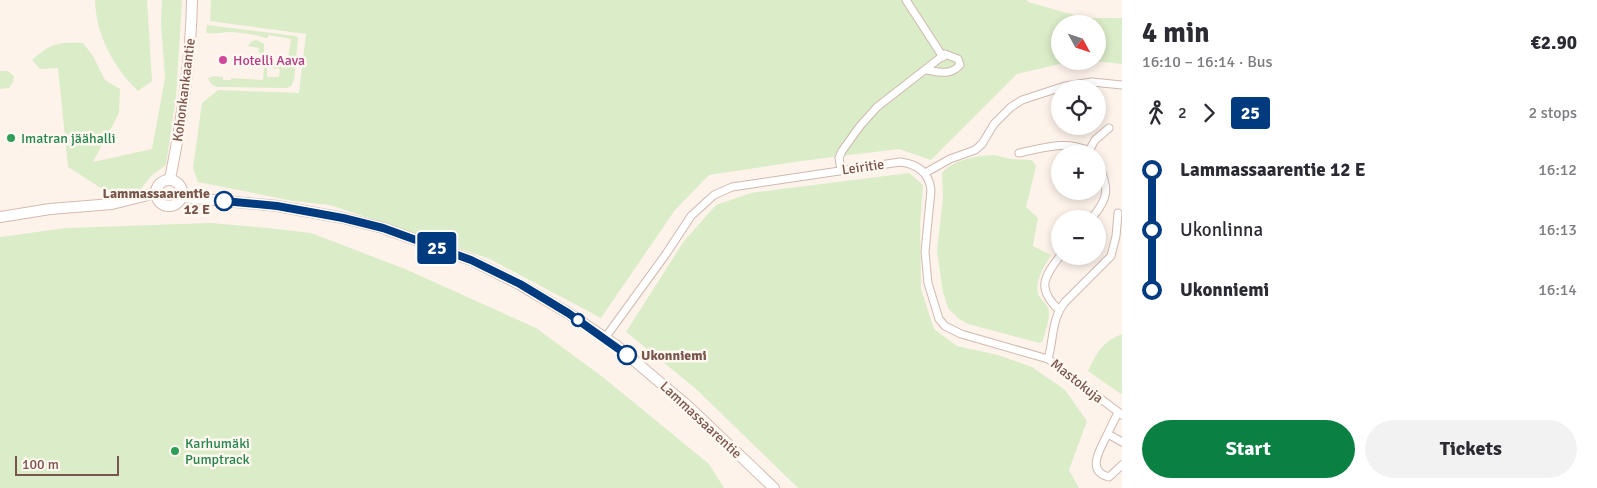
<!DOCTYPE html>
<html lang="en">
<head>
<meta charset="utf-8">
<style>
	body { margin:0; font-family:Signika,sans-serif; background:#f2f2f3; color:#2b2b33; height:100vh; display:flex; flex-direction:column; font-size:19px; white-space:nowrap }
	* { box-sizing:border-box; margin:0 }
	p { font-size:16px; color:#7c7c81 }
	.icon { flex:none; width:28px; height:28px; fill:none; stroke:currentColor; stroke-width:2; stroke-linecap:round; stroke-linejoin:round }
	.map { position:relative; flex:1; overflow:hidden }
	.panel { display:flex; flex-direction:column; background:#fff; width:475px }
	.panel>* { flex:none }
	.badge { padding:0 10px; border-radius:4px; font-size:18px; line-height:32px }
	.needle { width:32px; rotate:130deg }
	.controls { position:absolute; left:1051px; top:15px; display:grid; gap:10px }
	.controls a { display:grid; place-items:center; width:55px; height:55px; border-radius:50%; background:#fff; box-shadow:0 2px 8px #0003; font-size:25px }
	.scale { position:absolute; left:15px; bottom:12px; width:104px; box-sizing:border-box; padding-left:5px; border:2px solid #79564c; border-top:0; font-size:14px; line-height:18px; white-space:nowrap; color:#79564c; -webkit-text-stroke:4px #fff8f1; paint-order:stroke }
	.map>.badge { position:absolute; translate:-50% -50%; box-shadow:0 0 0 2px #fff }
	.legs { display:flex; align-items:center; gap:8px; height:55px; padding:0 20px; font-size:16px }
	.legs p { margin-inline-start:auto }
	.headline { display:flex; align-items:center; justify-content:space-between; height:85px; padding:0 20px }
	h1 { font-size:28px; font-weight:800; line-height:38px }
	.button { display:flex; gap:10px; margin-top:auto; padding:10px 20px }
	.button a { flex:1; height:58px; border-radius:30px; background:#0b8043; color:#fff; font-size:20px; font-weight:800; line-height:58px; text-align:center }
	.button a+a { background:#f2f2f3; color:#2b2b33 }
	ul { padding:0 20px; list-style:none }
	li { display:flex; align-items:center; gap:18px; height:60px; font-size:19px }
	li i { display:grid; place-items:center; width:8px; height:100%; margin:0 6px; background:currentColor }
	li i::after { content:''; width:12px; height:12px; margin:-6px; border:4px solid; border-radius:50%; background:#fff }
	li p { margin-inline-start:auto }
	li:first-child i { background:linear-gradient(#0000 50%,currentColor 0) }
	li:last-child i { background:linear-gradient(currentColor 50%,#0000 0) }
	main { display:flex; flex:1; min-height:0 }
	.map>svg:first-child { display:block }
	.green { fill:#dbecc8 }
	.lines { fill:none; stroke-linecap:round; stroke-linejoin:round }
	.street-casing { stroke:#d0b9af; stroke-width:9 }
	.secondary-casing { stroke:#d6bbaf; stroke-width:12 }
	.street { stroke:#fff; stroke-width:7 }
	.secondary { stroke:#fff; stroke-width:10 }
	.line-1-casing { stroke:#fff; stroke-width:11 }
	.line-1 { stroke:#003b80; stroke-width:8 }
	.hotel-dot { fill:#d1479c; stroke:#fff8f1; stroke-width:2 }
	.leisure-dot { fill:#2e9e5b; stroke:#fff8f1; stroke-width:2 }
	.stop-1-dot { fill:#fff; stroke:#003b80; stroke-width:2.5 }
	.labels { text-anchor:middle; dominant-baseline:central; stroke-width:5; stroke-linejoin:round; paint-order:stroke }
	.hotel-label { font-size:14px; fill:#b23c85; stroke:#fff8f1; text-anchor:start }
	.street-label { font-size:14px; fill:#79564c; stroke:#fff8f1 }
	.leisure-label { font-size:14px; fill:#27864d; stroke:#fff8f1; text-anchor:start }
	.stop-label { font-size:14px; font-weight:bold; fill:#79564c; stroke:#fff8f1; text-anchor:end }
</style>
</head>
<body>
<main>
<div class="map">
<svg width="1122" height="488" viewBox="0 0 1122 488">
	<rect width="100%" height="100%" fill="#fdf3eb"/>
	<g class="green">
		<path d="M95 0H147L152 81 138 91C113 67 96 35 95 0Z"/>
		<path d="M162 0H182L176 98 166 165 151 176 140 190 107 192 68 167 58 68 40 69 32 60C52 43 56 42 83 43L93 56 105 80 120 89 119 113 93 162 152 149 165 78 161 23Z"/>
		<path d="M211 0H1027L1028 2 1085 18H1122V64L1093 61H1098V24H1060V61H1072L1017 74 931 160 899 149 801 161 709 175 675 210 601 318 490 259 330 205 293 201 198 182 193 168 202 103 218 90 299 93 306 34 210 21Z"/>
		<path d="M207 25 296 36 298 38 294 80 291 86 287 88 217 87 211 84 208 78 214 76 223 77V80H231V78L263 80 264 68H267V77H279L280 69 272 68V65L287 66 291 39 269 35 267 38C255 35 240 32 227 32 220 33 214 34 206 33Z"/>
		<path d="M257 40 264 44V53L262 56 258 51 259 48 248 46 252 41Z"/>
		<path d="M0 71H8L14 76 13 82 9 88 0 89Z"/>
		<path d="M994 155 1011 159 1032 160 1036 166 1026 207 1038 218 1033 246 1051 255C1045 266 1033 282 1039 296 1043 302 1049 305 1049 313 1049 322 1045 332 1043 341L1040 343 968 324 958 318 948 308 943 292 937 252 943 197 942 173C954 159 976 156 994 155Z"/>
		<path d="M909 173 923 185 920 224 921 289 934 329 957 346 998 355 1032 367 1065 390 1087 421 1069 470 1079 488H798L695 388 626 332 684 241 716 205 751 193Z"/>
		<path d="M210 223 268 228 311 233 405 269 536 328 604 378 709 464 724 488H0V237L66 228Z"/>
		<path d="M1122 334V393L1121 394 1088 371C1098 351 1101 343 1122 334Z"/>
	</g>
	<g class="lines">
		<defs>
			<g id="street">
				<path d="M906 0 943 57"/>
				<path d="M1019 153C1044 148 1065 140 1089 151"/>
				<path d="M1091 153 1089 151 1095 140 1109 128"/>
				<path d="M841 170 839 158 842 151 860 126 877 107 945 54 958 59 960 65C950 76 939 72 926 70"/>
				<path d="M925 173 950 159 975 150 982 144 994 124 1011 107 1022 100 1065 86 1092 82 1122 85"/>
				<path d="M1118 213 1116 236 1111 256 1065 302C1051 320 1054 338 1048 359L1122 415"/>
				<path d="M1091 219C1110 197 1109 188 1098 163"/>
				<path d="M1059 310C1037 289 1043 278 1060 256"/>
				<path d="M605 338 666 254 691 216 714 195 732 187 900 162C917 164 929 172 931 190L925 252 928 283 939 319 945 326 961 334 1048 359"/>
				<path d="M1118 413C1114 420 1111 427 1107 435 1101 448 1085 471 1109 477L1122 465"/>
				<path d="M1108 434 1122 442"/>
			</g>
			<g id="secondary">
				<path d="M170 179C182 120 191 61 192 0"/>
				<circle cx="169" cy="193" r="13"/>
				<path d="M182 197 277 206 343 218 383 228 471 260 519 284 568 313 617 346 689 407 774 488"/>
				<path d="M0 217 50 209 112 204 156 193"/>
			</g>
		</defs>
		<use href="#street" class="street-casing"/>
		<use href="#secondary" class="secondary-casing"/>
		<use href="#street" class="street"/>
		<use href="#secondary" class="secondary"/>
	</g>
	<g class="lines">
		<defs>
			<path id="line-1" d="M224 201 277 206 343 218 383 228 471 260 520 284 568 313 627 355"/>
		</defs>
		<use href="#line-1" class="line-1-casing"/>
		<use href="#line-1" class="line-1"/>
	</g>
	<circle class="hotel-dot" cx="223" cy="60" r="5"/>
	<g class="leisure-dot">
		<circle cx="11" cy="138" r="5"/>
		<circle cx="175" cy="451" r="5"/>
	</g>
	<g class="stop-1-dot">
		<circle cx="224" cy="201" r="9"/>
		<circle cx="578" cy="320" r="6"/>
		<circle cx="627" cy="355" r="9"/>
	</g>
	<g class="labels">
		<g class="hotel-label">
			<text x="233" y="60">Hotelli Aava</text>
		</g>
		<g class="street-label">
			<text transform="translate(184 90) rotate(-83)">Kohonkankaantie</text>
			<text transform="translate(863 167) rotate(-8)">Leiritie</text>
			<text transform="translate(1077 381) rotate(38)">Mastokuja</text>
			<text transform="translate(701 420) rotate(43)">Lammassaarentie</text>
		</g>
		<g class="leisure-label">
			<text x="21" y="138">Imatran jäähalli</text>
			<text x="185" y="443">Karhumäki<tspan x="185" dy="16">Pumptrack</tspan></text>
		</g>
		<g class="stop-label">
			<text x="210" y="193">Lammassaarentie<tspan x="210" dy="16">12 E</tspan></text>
			<text x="641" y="355" text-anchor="start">Ukonniemi</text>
		</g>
	</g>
</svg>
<div class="controls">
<a><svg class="needle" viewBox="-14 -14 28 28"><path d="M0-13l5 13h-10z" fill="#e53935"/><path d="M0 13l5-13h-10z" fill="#7c7c81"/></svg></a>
<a><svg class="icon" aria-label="locate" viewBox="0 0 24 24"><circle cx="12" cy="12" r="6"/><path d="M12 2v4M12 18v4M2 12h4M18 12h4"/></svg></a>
<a>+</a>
<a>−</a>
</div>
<div class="scale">100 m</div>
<b class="badge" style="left:437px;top:248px;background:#003b80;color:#fff">25</b>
</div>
<section class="panel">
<div class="headline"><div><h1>4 min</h1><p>16:10 – 16:14 · Bus</p></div><b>€2.90</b></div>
<div class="legs"><svg class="icon" aria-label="walk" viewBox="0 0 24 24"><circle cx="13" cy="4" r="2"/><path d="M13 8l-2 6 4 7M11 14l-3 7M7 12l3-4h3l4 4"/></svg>2<svg class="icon" aria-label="forward" viewBox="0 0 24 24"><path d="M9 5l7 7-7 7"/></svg><b class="badge" style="background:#003b80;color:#fff">25</b><p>2 stops</p></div>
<ul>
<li><i style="color:#003b80"></i><b>Lammassaarentie 12 E</b><p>16:12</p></li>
<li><i style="color:#003b80"></i><span>Ukonlinna</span><p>16:13</p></li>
<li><i style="color:#003b80"></i><b>Ukonniemi</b><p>16:14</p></li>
</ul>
<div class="button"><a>Start</a><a>Tickets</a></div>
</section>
</main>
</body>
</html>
